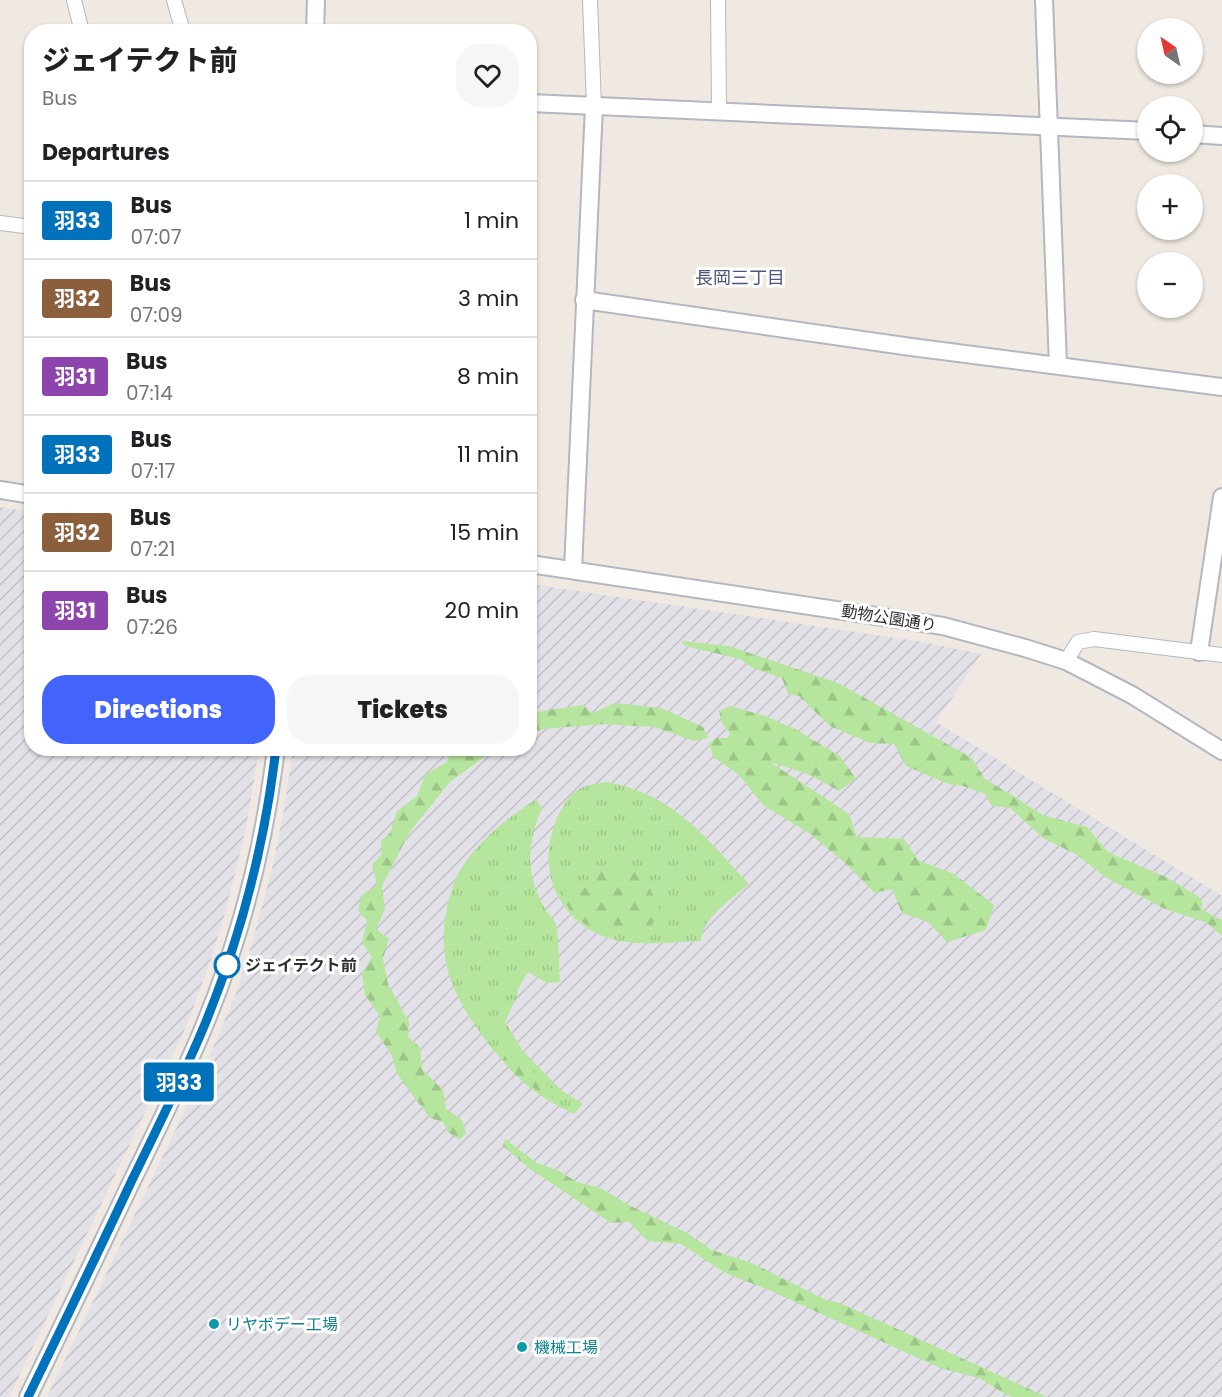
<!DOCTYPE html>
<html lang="en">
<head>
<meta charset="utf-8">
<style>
	body { margin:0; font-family:Poppins,"Noto Sans JP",sans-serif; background:#f6f6f6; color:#202124; height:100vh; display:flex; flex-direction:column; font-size:22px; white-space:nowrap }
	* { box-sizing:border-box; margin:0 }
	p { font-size:20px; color:#757577 }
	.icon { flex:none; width:33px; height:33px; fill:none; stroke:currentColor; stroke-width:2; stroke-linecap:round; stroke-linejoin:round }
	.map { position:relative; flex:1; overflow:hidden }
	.panel { position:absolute; left:24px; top:24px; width:513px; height:732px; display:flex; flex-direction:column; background:#fff; border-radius:24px; box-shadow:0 2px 4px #0004 }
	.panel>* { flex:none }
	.badge { padding:0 12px; border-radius:4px; font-size:21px; line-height:39px }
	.needle { width:39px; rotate:326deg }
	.controls { position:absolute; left:1137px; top:18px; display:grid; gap:12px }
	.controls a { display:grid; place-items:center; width:66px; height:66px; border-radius:50%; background:#fff; box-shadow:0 2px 4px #0004; font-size:30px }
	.map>.badge { position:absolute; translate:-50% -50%; box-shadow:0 0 0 3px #fff }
	h2 { padding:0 18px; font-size:22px; line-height:54px }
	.round { display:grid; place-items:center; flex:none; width:63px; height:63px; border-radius:24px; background:#f6f6f6 }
	.headline { display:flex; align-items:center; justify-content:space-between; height:102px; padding:0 18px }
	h1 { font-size:28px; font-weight:800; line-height:45px }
	.cta { display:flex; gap:12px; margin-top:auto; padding:12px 18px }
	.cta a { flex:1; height:69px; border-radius:24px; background:#4264fb; color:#fff; font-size:24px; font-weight:800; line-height:69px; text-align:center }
	.cta a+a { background:#f6f6f6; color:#202124 }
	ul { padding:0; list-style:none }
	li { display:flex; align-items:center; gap:18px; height:78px; padding:0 18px; border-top:2px solid #e0e0e0 }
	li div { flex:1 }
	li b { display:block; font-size:22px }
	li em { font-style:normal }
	li .badge { min-width:66px; font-weight:700; text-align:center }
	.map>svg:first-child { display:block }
	.industrial { fill:url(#industrial-furrows) }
	.grass { fill:url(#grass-tufts) }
	.forest { fill:url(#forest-firs) }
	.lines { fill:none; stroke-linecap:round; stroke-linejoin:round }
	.minor-casing { stroke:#b4b7c1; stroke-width:16 }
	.tertiary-casing { stroke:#b4b7c1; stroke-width:20 }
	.minor { stroke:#fff; stroke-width:14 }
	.tertiary { stroke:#fff; stroke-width:16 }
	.line-casing { stroke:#fff; stroke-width:14 }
	.line { stroke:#0072bc; stroke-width:9 }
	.stop-dot { fill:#fff; stroke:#0072bc; stroke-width:3 }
	.culture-dot { fill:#0f9aa8; stroke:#fff; stroke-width:2 }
	.labels { text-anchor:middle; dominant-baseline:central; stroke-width:6; stroke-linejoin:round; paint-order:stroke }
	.street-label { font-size:16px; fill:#2e2e2e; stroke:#fff }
	.stop-label { font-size:16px; font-weight:bold; fill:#2e2e2e; stroke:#fff; text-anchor:start }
	.culture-label { font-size:16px; fill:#0d838f; stroke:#fff; text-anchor:start }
	.neighbourhood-label { font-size:18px; fill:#4d5680; stroke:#fff }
</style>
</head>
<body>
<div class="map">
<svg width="1222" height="1397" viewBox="0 0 1222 1397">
	<defs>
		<pattern id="industrial-furrows" width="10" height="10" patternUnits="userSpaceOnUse" patternTransform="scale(1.5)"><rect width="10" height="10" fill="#e3e1e8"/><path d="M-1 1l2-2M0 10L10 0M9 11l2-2" fill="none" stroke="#c3c1c7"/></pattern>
		<pattern id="grass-tufts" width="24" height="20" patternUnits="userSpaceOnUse" patternTransform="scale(1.5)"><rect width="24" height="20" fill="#b6e59e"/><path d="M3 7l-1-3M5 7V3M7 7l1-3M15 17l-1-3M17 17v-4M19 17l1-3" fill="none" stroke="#9dc588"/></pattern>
		<pattern id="forest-firs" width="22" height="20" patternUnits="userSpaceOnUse" patternTransform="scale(1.5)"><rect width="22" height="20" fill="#b6e59e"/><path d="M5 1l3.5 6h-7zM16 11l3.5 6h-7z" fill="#9dc588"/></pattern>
	</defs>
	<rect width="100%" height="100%" fill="#efe9e1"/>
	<g class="industrial">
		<path d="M0 507 31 512 32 748 259 749 246 828 226 910 211 959 186 1027 9 1397H0Z"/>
		<path d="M530 584 923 642 981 654 936 722 1222 896V1397H47L200 1079 236 993 248 957 272 869 284 809 293 749 530 748Z"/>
	</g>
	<g class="grass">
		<path d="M605 782C672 792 706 838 749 884 732 899 702 917 701 941 670 942 629 948 600 935 555 915 538 867 555 823 560 810 567 797 579 789 586 785 597 784 605 782Z"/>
		<path d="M536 799 542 808C530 836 525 865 538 894 540 899 543 905 546 911 549 914 553 918 555 922 559 930 559 970 560 982L547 983 528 972 517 991 518 994 505 1022 523 1051 561 1090 583 1104 574 1114C556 1105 539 1096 524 1083 507 1067 492 1050 479 1031 451 992 437 958 447 908 449 898 452 888 456 878 474 843 505 820 536 799Z"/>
	</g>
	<g class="forest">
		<path d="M681 641 729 646 838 683 972 758 984 778 1043 815 1087 827 1108 852 1168 878 1202 899V910L1222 920V936L1207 923 1163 908 1105 877 1077 855 1043 838 1010 808 992 806 985 794 963 786 948 784 906 766 894 744 870 743 830 726 799 696 788 694 782 678 752 668 740 659 685 646Z"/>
		<path d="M615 703 661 708 703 727 708 738 694 741 654 727 604 724 543 729 530 734V716L542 711 583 705 592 713Z"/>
		<path d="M730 706 765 716 795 729 840 756 856 779 839 791 808 774 770 762 849 814 857 837 904 839 918 860 954 874 994 905 986 930 947 942 928 922 902 913 892 889 875 893 845 863 809 833 764 806 738 774 713 757 709 743 717 738H728L730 733 722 723 719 711Z"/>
		<path d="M456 749H495L450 782 409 833 382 886 385 909 376 929 389 939 383 959 388 984 409 1022 408 1037 420 1047 422 1069 443 1090 446 1109 462 1120 466 1133 460 1140 448 1132 443 1122 430 1118 414 1097 397 1074 392 1056 376 1032 380 1016 365 995 362 973 372 957 362 942 367 921 358 910 361 896 377 885 372 865 381 855V841L390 833 397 811 417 796 425 775 447 762 451 752Z"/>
		<path d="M608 866 630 867 648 884 660 911C657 915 654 924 650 927 647 929 643 929 640 930 612 940 571 927 563 895L567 888 574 887 587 888 595 872Z"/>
		<path d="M505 1055H517L542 1082 554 1089 558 1098 554 1099C535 1089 514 1079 503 1060Z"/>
		<path d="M505 1139 537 1163 559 1171 577 1182 600 1188 631 1206 687 1233 712 1250 752 1263 826 1300 840 1303 1047 1397H1013L1005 1394 979 1378 940 1368 771 1291 725 1273 681 1244 648 1241 629 1222 611 1223 530 1169 503 1146Z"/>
	</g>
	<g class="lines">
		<defs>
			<g id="minor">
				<path d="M74 0 82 32"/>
				<path d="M174 0 183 32"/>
				<path d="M590 0 594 106"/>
				<path d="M718 0 719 111"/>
				<path d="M0 223 32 227"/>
				<path d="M1066 661 1078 642 1094 639 1222 655"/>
			</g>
			<g id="tertiary">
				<path d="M1044 0 1058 365"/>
				<path d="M315 32 316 0"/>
				<path d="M530 103 1148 131"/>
				<path d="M1192 134 1222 136"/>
				<path d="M584 300 911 347 1222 387"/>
				<path d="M0 490 32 495"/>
				<path d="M530 564 943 626 1025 648 1066 661 1132 695 1222 751"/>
				<path d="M573 570 594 106"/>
				<path d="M1199 652 1222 497"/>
				<path d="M28 1397C62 1328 95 1258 128 1189 155 1134 182 1080 205 1024 241 936 265 843 276 748"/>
			</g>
		</defs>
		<use href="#minor" class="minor-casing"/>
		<use href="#tertiary" class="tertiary-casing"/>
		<use href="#minor" class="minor"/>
		<use href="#tertiary" class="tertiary"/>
	</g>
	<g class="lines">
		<defs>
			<path id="line" d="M28 1397C63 1325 98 1253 132 1180 157 1129 183 1077 205 1024 241 936 265 843 276 748"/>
		</defs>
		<use href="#line" class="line-casing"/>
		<use href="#line" class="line"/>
	</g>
	<circle class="stop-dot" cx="227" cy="965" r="12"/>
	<g class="culture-dot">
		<circle cx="214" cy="1324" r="6"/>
		<circle cx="522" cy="1347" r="6"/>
	</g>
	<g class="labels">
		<g class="street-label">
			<text transform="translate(889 618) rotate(9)">動物公園通り</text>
		</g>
		<g class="stop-label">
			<text x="245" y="965">ジェイテクト前</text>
		</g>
		<g class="culture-label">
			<text x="226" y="1324">リヤボデー工場</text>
			<text x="534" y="1347">機械工場</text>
		</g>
		<g class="neighbourhood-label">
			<text x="740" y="277">長岡三丁目</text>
		</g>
	</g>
</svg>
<div class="controls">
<a><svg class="needle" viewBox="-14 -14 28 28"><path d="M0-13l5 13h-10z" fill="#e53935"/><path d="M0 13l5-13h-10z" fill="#757577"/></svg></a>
<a><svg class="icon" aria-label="locate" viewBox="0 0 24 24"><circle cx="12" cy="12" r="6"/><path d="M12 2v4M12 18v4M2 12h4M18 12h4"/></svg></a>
<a>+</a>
<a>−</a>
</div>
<b class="badge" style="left:179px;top:1082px;background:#0072bc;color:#fff">羽33</b>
<section class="panel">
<div class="headline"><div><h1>ジェイテクト前</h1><p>Bus</p></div><a class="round"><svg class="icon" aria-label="heart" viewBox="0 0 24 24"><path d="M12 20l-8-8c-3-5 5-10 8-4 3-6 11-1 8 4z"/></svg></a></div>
<h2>Departures</h2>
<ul>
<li><span class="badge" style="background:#0072bc;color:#fff">羽33</span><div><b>Bus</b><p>07:07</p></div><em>1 min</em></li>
<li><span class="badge" style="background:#8b5e3c;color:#fff">羽32</span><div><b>Bus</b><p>07:09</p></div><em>3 min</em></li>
<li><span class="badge" style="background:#8e44ad;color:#fff">羽31</span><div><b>Bus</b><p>07:14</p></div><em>8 min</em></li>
<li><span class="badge" style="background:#0072bc;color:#fff">羽33</span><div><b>Bus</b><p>07:17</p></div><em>11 min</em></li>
<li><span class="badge" style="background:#8b5e3c;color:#fff">羽32</span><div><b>Bus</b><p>07:21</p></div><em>15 min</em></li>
<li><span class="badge" style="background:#8e44ad;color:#fff">羽31</span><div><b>Bus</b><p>07:26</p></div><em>20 min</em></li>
</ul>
<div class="cta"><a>Directions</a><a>Tickets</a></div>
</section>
</div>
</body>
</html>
